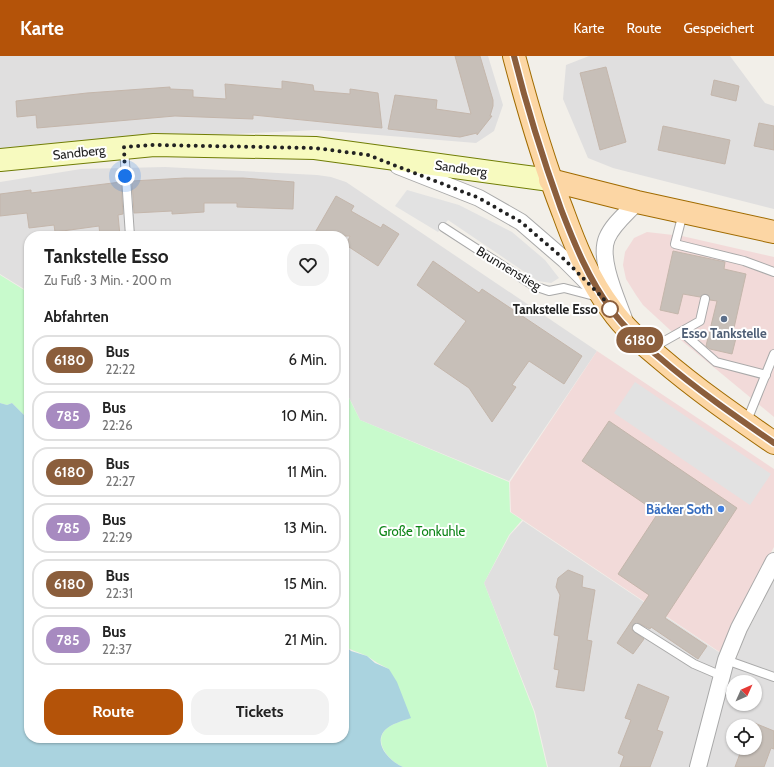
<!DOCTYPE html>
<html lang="de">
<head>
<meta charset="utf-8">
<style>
	body { margin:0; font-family:Cabin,sans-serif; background:#f2f2f2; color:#222; height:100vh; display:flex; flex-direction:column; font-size:15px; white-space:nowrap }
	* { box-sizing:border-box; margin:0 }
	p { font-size:13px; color:#767676 }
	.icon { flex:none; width:22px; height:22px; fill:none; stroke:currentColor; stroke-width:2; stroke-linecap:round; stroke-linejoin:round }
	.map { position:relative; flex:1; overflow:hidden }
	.drawer { position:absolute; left:24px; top:175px; width:325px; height:512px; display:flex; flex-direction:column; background:#fff; border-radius:16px; box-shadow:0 1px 3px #0004 }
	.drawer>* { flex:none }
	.badge { padding:0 8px; border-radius:13px; font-size:14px; line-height:26px }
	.needle { width:26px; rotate:45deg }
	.fabs { position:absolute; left:726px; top:619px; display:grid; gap:8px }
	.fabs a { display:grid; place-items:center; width:36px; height:36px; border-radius:50%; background:#fff; box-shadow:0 1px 3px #0004; font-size:20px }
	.you { position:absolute; width:20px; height:20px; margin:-10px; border:3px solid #fff; border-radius:50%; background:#1a73e8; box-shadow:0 0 0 6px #1a73e833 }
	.map>.badge { position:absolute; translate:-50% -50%; box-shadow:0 0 0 2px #fff }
	h2 { padding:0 20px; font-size:15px; line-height:36px }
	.round { display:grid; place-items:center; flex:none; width:42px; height:42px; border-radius:16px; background:#f2f2f2 }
	.overview { display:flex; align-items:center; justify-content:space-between; height:68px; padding:0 20px }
	h1 { font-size:19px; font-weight:800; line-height:30px }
	.primary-button { display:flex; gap:8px; margin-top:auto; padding:8px 20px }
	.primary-button a { flex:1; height:46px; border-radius:16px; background:#b45309; color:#fff; font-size:16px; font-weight:800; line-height:46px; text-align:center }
	.primary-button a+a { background:#f2f2f2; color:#222 }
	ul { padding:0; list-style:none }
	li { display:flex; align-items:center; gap:12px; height:50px; margin:0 8px 6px; padding:0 12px; border:2px solid #e0e0e0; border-radius:16px }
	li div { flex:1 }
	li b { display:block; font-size:15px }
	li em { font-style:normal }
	li .badge { min-width:44px; font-weight:700; text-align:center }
	header { display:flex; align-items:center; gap:24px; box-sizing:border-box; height:56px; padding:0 20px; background:#b45309; color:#fff }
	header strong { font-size:19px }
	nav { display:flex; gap:22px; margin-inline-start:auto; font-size:14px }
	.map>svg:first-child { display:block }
	.residential { fill:#e0dfdf; fill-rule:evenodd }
	.commercial { fill:#f2dad9 }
	.park { fill:#c8facc }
	.parking { fill:#e2e2e2 }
	.water { fill:#aad3df }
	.building { fill:#c7bfb8; stroke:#c4b6ab }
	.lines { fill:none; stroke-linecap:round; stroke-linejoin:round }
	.lane-casing { stroke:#a9a9a9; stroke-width:10 }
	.street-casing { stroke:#a9a9a9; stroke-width:18 }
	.secondary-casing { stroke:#707d05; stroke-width:24 }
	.primary-casing { stroke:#a06b00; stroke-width:24 }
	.lane { stroke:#fff; stroke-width:8 }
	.street { stroke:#fff; stroke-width:16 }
	.secondary { stroke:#f7fabf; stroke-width:22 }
	.primary { stroke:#fcd6a4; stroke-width:22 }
	.line-casing { stroke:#fff; stroke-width:9 }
	.line { stroke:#8b5e3c; stroke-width:6 }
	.walk { stroke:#222; stroke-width:4; stroke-dasharray:0 7.2 }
	.stop-dot { fill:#fff; stroke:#8b5e3c; stroke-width:2 }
	.service-dot { fill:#5c6f8a; stroke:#fff; stroke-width:1.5 }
	.shop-dot { fill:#3f7fe0; stroke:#fff; stroke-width:1.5 }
	.labels { text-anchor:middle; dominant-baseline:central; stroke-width:4; stroke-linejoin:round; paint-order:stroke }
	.street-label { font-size:13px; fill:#222; stroke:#fff }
	.stop-label { font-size:13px; font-weight:bold; fill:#222; stroke:#fff; text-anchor:end }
	.service-label { font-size:13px; font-weight:bold; fill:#4e5e75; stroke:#fff }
	.shop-label { font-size:13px; font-weight:bold; fill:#366cbe; stroke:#fff; text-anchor:end }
	.park-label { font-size:13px; fill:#0c8416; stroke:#fff }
</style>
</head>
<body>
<header>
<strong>Karte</strong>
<nav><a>Karte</a><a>Route</a><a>Gespeichert</a></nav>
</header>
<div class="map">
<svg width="774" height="711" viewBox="0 0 774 711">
	<rect width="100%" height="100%" fill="#f2efe9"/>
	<g class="residential">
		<path d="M0 0H488L503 49 494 75 476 87 317 74 153 82 0 93Z"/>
		<path d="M589 0H730L765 47 774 50V153L613 112 588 102 563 43 566 9Z"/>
		<path d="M165 111 317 119 331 121 346 126 597 295 509 425 360 364 344 331V180H29V236L0 218V126L81 113Z"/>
		<path d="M523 465 735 607 746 578 774 524V711H548L535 656 484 527 510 479ZM733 626H755V648H733ZM733 670H755V692H733Z"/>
	</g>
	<g class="commercial">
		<path d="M647 176 682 180 774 201V361L682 285 643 249 636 239 626 223 623 209 625 196 634 182Z"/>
		<path d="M597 295 774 413V491L755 526 721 597 511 456 510 426Z"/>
	</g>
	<g class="park">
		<path d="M0 219 29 237V364L12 347 7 349 0 347Z"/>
		<path d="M344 332 360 364 509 426 510 456 522 464 509 479 484 527 534 656 547 711H403C391 706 373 688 385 674 391 668 402 665 410 662L389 613C381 609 374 605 367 600 359 596 351 595 344 589Z"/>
	</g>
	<g class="parking">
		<path d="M407 134 459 149 512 176 545 204 559 222 551 227 538 225 448 164 438 176 395 150Z"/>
		<path d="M635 326 771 418 750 449 614 357Z"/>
	</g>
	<path class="water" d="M0 347 7 349 12 347 29 364V682H344V589L351 595 367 600 375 607 389 613 397 626 411 662C402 665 391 668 385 674 372 688 391 706 403 711H0Z"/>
	<g class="building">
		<path d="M455 0H480L493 44V50L490 60H492L477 79V77L460 81 388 73 395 39 437 44 436 53 471 58Z"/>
		<path d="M606 11 626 86 600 94 580 17Z"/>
		<path d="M714 24 739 30 736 45 711 39Z"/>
		<path d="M282 25 313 29 314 35 350 38V33L378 37 382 72 253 59V63L175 60 37 72 36 59 17 61 16 45 87 37 170 31V33L193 34V41L226 43 225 28 282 33Z"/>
		<path d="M759 67 774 70V94L754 90Z"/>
		<path d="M663 70 730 84 725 108 658 94Z"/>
		<path d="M185 122H243L294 126 293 153 237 151V147H204V156L172 158V155L134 157 132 125Z"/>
		<path d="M121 126 123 158 118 159 120 180H100L99 170 55 176 54 169 29 172 27 157 0 160V138L31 134V137Z"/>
		<path d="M336 140 354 150 351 155 381 172 383 168 399 178 378 210 346 189 350 180H313Z"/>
		<path d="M673 195 725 206 724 213 746 218 732 281 736 282 732 298 710 293 706 290 717 245 710 244 708 239 704 238 700 241 683 238 678 258 660 254Z"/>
		<path d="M433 205 479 237 482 233 582 300 564 328 529 305 512 329 516 331 492 366 469 332 434 308 466 265 417 229Z"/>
		<path d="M609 365 737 452 665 562 707 590 698 603 651 571 650 573 638 567 633 569 632 574 644 583 633 598 617 587 649 539 618 518 658 457 582 405Z"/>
		<path d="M568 514 583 520 582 531 595 534 587 584 592 585 584 635 556 631 559 614 554 613 559 580 554 579 560 539 556 531 558 522Z"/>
		<path d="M638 628 669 641 657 674 663 676 650 711H620L624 700 618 697 631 664 625 662Z"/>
		<path d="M752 666 774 675V693L771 692 764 711H735L742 692H755V670H750Z"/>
	</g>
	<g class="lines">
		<defs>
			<g id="lane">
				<path d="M124 92 130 180"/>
				<path d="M683 157 675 188 744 205 774 216"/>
				<path d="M443 171 534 230 549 235 564 232 598 241"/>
				<path d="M682 276 716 306 766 319"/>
				<path d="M652 292 700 265 705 243"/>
				<path d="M746 367 774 298"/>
				<path d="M637 572 694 608 722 620"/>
				<path d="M726 604 774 621"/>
			</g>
			<g id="street">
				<path d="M398 110 479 142 521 166 565 204 590 229"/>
				<path d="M624 263C617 243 598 203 607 182 613 168 627 157 637 146"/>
				<path d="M698 711 726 604 739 572 774 505"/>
			</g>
			<path id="secondary" d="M0 104 154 89 315 92 550 124"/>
			<g id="primary">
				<path d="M514 0C528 53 543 105 563 156 575 189 589 224 611 253 624 272 643 288 660 302 696 333 735 360 774 387"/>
				<path d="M550 124 637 146 774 176"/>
			</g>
		</defs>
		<use href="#lane" class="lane-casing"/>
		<use href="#street" class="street-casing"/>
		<use href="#secondary" class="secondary-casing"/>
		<use href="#primary" class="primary-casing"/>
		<use href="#lane" class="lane"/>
		<use href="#street" class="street"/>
		<use href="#secondary" class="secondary"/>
		<use href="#primary" class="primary"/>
	</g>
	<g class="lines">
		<defs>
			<path id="line" d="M514 0C527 52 543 103 561 153 574 187 589 224 611 253 624 272 643 288 660 302 696 333 735 360 774 387"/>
		</defs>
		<use href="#line" class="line-casing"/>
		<use href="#line" class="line"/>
		<path class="walk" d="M125 120 124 91 154 89 315 92 368 99 479 142 521 166 565 204 603 242 611 254 610 253"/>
	</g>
	<circle class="stop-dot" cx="610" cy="253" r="8"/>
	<circle class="service-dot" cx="724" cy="263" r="4"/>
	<circle class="shop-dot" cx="721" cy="453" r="4"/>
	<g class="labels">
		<g class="street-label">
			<text transform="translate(79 96) rotate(-6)">Sandberg</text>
			<text transform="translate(461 112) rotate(8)">Sandberg</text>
			<text transform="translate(509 212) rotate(31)">Brunnenstieg</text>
		</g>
		<g class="stop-label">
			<text x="598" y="253">Tankstelle Esso</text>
		</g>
		<g class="service-label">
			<text x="724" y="277">Esso Tankstelle</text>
		</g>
		<g class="shop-label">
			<text x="713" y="453">Bäcker Soth</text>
		</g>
		<g class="park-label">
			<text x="422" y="475">Große Tonkuhle</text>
		</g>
	</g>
</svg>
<div class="fabs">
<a><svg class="needle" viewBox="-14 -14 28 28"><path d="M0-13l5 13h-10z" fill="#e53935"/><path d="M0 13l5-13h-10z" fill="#767676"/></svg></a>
<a><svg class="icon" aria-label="locate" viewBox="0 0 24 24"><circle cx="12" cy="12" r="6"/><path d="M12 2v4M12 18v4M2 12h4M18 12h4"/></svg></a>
</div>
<div class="you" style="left:125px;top:120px"></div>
<b class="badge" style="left:640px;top:284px;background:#8b5e3c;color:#fff">6180</b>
<section class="drawer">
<div class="overview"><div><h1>Tankstelle Esso</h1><p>Zu Fuß · 3 Min. · 200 m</p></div><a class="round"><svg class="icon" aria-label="heart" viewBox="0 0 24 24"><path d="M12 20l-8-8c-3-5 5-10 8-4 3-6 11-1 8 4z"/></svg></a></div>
<h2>Abfahrten</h2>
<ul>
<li><span class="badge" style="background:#8b5e3c;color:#fff">6180</span><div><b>Bus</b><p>22:22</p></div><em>6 Min.</em></li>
<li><span class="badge" style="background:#a78ac0;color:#fff">785</span><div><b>Bus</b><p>22:26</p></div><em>10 Min.</em></li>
<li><span class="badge" style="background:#8b5e3c;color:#fff">6180</span><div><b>Bus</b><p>22:27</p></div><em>11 Min.</em></li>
<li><span class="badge" style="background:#a78ac0;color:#fff">785</span><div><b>Bus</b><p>22:29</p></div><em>13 Min.</em></li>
<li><span class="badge" style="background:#8b5e3c;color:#fff">6180</span><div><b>Bus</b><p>22:31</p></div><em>15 Min.</em></li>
<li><span class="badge" style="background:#a78ac0;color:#fff">785</span><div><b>Bus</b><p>22:37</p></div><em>21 Min.</em></li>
</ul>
<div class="primary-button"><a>Route</a><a>Tickets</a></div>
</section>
</div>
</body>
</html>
